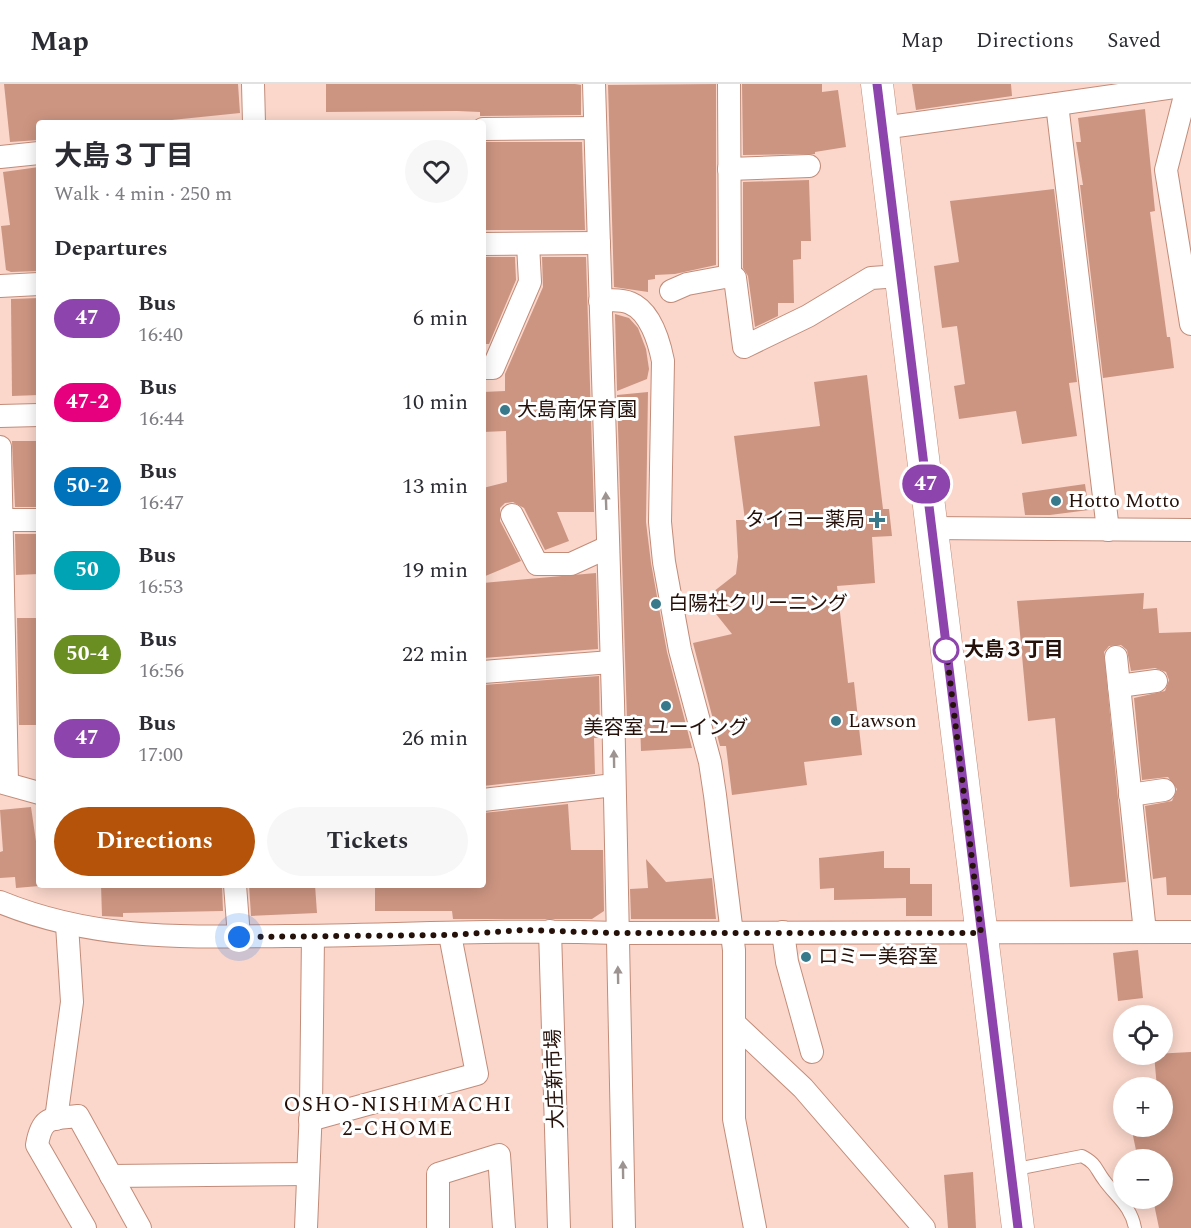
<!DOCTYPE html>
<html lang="en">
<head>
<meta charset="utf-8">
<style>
	body { margin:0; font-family:Spectral,"Noto Sans JP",serif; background:#f7f7f7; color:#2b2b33; height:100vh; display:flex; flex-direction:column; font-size:22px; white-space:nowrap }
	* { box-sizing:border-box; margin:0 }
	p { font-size:20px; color:#7c7c81 }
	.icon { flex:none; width:33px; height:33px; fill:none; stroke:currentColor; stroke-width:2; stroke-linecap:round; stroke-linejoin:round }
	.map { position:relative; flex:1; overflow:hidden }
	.sheet { position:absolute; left:36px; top:36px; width:450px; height:768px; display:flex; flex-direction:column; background:#fff; border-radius:6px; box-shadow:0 3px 15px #0003 }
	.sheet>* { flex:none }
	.badge { padding:0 12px; border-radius:20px; font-size:21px; line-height:39px }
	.fabs { position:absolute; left:1113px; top:921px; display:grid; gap:12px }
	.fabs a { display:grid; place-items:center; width:60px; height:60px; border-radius:50%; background:#fff; box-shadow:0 3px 15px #0003; font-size:30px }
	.you { position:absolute; width:30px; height:30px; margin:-15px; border:4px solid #fff; border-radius:50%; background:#1a73e8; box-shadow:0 0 0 9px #1a73e833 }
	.map>.badge { position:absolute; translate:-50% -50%; box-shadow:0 0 0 3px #fff }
	h2 { padding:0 18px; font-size:22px; line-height:54px }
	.round { display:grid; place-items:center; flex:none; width:63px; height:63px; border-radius:32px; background:#f7f7f7 }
	.overview { display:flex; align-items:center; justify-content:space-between; height:102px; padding:0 18px }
	h1 { font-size:28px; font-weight:700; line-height:45px }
	.action { display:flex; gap:12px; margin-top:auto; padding:12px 18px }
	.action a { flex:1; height:69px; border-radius:36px; background:#b45309; color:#fff; font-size:24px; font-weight:700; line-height:69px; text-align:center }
	.action a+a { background:#f7f7f7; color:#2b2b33 }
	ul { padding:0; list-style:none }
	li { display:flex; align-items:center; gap:18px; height:84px; padding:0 18px }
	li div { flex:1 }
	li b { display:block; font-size:22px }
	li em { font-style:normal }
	li .badge { min-width:66px; font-weight:700; text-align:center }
	header { display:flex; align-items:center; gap:36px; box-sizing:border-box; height:84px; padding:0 30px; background:#fff; border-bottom:2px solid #e1e1e2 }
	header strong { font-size:28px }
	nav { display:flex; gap:33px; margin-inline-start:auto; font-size:21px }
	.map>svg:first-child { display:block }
	.building { fill:#cc9582 }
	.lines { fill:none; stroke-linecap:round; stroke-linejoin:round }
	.lane-casing { stroke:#c28c79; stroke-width:14 }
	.street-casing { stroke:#c28c79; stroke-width:24 }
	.secondary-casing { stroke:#c28c79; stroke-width:33 }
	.lane { stroke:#fff; stroke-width:12 }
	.street { stroke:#fff; stroke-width:22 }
	.secondary { stroke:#fff; stroke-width:32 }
	.oneway { fill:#9d9491 }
	.line-casing { stroke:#fff; stroke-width:14 }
	.line { stroke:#8e44ad; stroke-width:9 }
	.walk { stroke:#25110a; stroke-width:6; stroke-dasharray:0 10.8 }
	.poi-dot { fill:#38798c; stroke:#fff; stroke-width:2 }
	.stop-dot { fill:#fff; stroke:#8e44ad; stroke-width:3 }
	.labels { text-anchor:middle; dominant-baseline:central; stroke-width:6; stroke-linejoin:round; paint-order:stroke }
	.poi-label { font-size:20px; fill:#25110a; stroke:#fff; text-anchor:start }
	.stop-label { font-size:20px; font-weight:bold; fill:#25110a; stroke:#fff; text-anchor:start }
	.street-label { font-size:20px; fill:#25110a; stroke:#fff }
	.neighbourhood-label { font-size:21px; letter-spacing:1.5px; fill:#25110a; stroke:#fff }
</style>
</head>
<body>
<header>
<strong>Map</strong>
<nav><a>Map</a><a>Directions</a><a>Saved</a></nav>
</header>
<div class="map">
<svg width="1191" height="1144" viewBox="0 0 1191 1144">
	<rect width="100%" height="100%" fill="#fbd7cb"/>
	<g class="building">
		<path d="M4 0H238L240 29 162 37V39H39V56L10 58Z"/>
		<path d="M326 0H575L581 1V31L480 32V28L457 27 326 28Z"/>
		<path d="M716 0V181L675 190 655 191V195L648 196V208L614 203 608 1Z"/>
		<path d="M742 0H822V8L838 6 846 63 815 68V70L743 71Z"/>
		<path d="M912 0H1011L1012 12 916 26Z"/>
		<path d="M1145 25 1155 127 1150 128 1167 253H1170L1174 284 1103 294 1080 101H1083L1076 58H1081L1078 34Z"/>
		<path d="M483 58H582L585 146H485Z"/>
		<path d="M39 83V187L11 188 6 186 1 142 10 141 3 88Z"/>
		<path d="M809 96 811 157H801V175L793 176 794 219H778V232L755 243 748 192 743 184V98Z"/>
		<path d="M1054 105 1077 298 1069 299 1077 352 1022 360 1016 327 959 335 954 302 965 300 957 242 942 244 934 182 959 178 950 117Z"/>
		<path d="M485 173H515L516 196 489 260H483Z"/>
		<path d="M542 173H586L594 428H557L569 457 545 466 524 424 513 418 505 419 500 424V437L521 477 483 493V404L507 398 506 347 483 348V308L505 307V290L543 203Z"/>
		<path d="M39 214V311L12 312 11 215Z"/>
		<path d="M615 230 629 234 638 244 646 265 649 285 647 295 617 307Z"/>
		<path d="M867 291 883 425H889L892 452 872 453 875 499 837 502 848 599 854 598 862 671 804 678 807 701 732 711 726 662H720L693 559 732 550 704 515 736 490 738 473 736 436H745L734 352 820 342 814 298Z"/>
		<path d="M648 308 646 438 651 479 667 568 692 664 641 667 640 637 627 638 617 311Z"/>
		<path d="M12 357H39V423H15Z"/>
		<path d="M1085 400 1089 426 1050 431H1025L1022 409Z"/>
		<path d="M15 450H39V490L16 491Z"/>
		<path d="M596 489 598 565 483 574V499Z"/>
		<path d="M1144 509 1143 525 1157 524 1159 549 1191 548V811H1167L1166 793 1153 795 1145 722 1172 717 1177 705 1168 693 1142 696 1134 614 1165 607 1169 596 1166 588 1155 584 1131 587 1127 566 1121 561 1109 562 1104 568 1126 798 1070 803 1055 634 1028 637 1017 517Z"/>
		<path d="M17 534H39V641H19Z"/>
		<path d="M599 592 600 640H597L599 654H594L595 690 483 702V601Z"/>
		<path d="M568 720 571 766H603L604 827 592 835H453L452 827H375V801H483V729Z"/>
		<path d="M31 723 39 778V802L16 804 15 793 0 794V768L3 767 0 726Z"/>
		<path d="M884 767V784H910V800H932V832H906V814L834 816V804L820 805 819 774Z"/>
		<path d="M646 775 666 798 712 794 716 835H631L630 805 648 804Z"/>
		<path d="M101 801H222L223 827 123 829V833L102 832Z"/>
		<path d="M249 801H315L317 829 251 832Z"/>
		<path d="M1138 866 1143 914 1118 917 1113 869Z"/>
		<path d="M1191 968V1144H1159L1154 1120 1150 1121 1149 1114H1162V1076H1138L1131 1042H1162V1004H1157L1154 970Z"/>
		<path d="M973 1088 976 1144H948L944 1091Z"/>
	</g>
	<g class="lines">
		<defs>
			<path id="lane" d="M1012 1086 1082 1072C1097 1080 1095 1084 1104 1096 1116 1113 1131 1122 1135 1144"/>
			<g id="street">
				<path d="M253 0 254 39"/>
				<path d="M594 0 613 617 624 1144"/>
				<path d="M729 0 730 192"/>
				<path d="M1188 0 1166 86 1191 240"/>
				<path d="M1057 20 1188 1"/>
				<path d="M882 44 1057 20 1108 446"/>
				<path d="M483 45 595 44"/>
				<path d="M0 73 39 69"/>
				<path d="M729 85 809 82"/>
				<path d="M483 160 599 159"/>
				<path d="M0 202 39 200"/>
				<path d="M671 207 687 200 730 192 735 194 744 263 808 232 871 194 900 192"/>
				<path d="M600 217C609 216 621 215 630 219 650 227 659 257 663 277L660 438 664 478 680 566 710 678 715 711 734 866V1035L755 1144"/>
				<path d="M483 284H493L530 198 528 160"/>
				<path d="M0 332 39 331"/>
				<path d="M0 363 7 698"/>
				<path d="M512 431 537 480H571L608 463"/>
				<path d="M2 436H39"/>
				<path d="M931 444 1191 446"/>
				<path d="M1116 573 1145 848"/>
				<path d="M483 588 611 578"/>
				<path d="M1119 602 1156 597"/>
				<path d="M0 698 39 709"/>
				<path d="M1130 711 1164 706"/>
				<path d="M483 716 614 701"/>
				<path d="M235 801 239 853"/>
				<path d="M0 818C95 857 186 853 286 852 396 851 507 845 617 849L1191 848"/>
				<path d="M550 847 559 1144"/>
				<path d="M783 848 787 878 812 968"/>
				<path d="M735 940 803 1004 924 1144"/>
				<path d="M56 1035 72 918 67 841"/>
				<path d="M310 1036 477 990 450 851"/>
				<path d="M111 1092 308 1090"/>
				<path d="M85 1144 37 1061C42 1031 52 1035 78 1032L140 1144"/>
				<path d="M306 1144 311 1024 313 852"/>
				<path d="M438 1144V1090L499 1071 504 1144"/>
			</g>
			<path id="secondary" d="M877 0 1018 1144"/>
		</defs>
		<use href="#lane" class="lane-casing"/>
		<use href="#street" class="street-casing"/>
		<use href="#secondary" class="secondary-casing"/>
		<use href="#lane" class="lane"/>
		<use href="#street" class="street"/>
		<use href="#secondary" class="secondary"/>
	</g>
	<defs><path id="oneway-solid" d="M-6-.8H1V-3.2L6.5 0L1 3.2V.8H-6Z" transform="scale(1.5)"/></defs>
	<g class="oneway">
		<use href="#oneway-solid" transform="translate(606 417) rotate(-92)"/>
		<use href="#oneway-solid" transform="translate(614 675) rotate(-91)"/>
		<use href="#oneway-solid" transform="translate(618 891) rotate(-91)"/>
		<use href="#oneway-solid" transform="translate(623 1086) rotate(-91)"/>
	</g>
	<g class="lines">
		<defs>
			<path id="line" d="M877 0 1018 1144"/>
		</defs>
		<use href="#line" class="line-casing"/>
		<use href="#line" class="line"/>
		<path class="walk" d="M239 853 450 851 522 846 617 849H981L946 563V566"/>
	</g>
	<g class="poi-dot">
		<circle cx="505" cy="326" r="6"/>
		<circle cx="1056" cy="417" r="6"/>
		<path d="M874 427h6v6h6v6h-6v6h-6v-6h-6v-6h6z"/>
		<circle cx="656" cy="520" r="6"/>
		<circle cx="666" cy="622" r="6"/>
		<circle cx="836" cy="637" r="6"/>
		<circle cx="806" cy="873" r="6"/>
	</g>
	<circle class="stop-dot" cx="946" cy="566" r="12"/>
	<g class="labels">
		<g class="poi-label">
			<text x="517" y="326">大島南保育園</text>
			<text x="1068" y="417">Hotto Motto</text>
			<text x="865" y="436" text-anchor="end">タイヨー薬局</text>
			<text x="668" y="520">白陽社クリーニング</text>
			<text x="848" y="637">Lawson</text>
			<text x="666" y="644" text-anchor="middle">美容室 ユーイング</text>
			<text x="818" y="873">ロミー美容室</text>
		</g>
		<g class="stop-label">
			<text x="964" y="566">大島３丁目</text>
		</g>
		<g class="street-label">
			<text transform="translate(555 995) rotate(-92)">大庄新市場</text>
		</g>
		<g class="neighbourhood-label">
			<text x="398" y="1021">OSHO-NISHIMACHI<tspan x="398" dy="24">2-CHOME</tspan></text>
		</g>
	</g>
</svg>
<div class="fabs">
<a><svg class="icon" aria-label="locate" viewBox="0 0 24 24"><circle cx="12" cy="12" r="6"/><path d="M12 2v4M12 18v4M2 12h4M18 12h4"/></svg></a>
<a>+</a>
<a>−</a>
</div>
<div class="you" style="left:239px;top:853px"></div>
<b class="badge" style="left:926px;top:400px;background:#8e44ad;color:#fff">47</b>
<section class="sheet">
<div class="overview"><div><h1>大島３丁目</h1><p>Walk · 4 min · 250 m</p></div><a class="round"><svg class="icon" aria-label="heart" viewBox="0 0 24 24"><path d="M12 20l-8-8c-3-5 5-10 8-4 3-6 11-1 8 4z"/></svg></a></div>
<h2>Departures</h2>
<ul>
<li><span class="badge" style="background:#8e44ad;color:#fff">47</span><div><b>Bus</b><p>16:40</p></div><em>6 min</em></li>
<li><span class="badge" style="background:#e6007e;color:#fff">47-2</span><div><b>Bus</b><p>16:44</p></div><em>10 min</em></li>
<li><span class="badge" style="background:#0072bc;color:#fff">50-2</span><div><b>Bus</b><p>16:47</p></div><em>13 min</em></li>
<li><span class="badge" style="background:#00a3b4;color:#fff">50</span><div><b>Bus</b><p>16:53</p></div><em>19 min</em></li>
<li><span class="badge" style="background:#6b8e23;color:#fff">50-4</span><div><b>Bus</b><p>16:56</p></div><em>22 min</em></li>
<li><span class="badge" style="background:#8e44ad;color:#fff">47</span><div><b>Bus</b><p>17:00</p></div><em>26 min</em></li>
</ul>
<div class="action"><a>Directions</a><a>Tickets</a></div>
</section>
</div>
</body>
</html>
